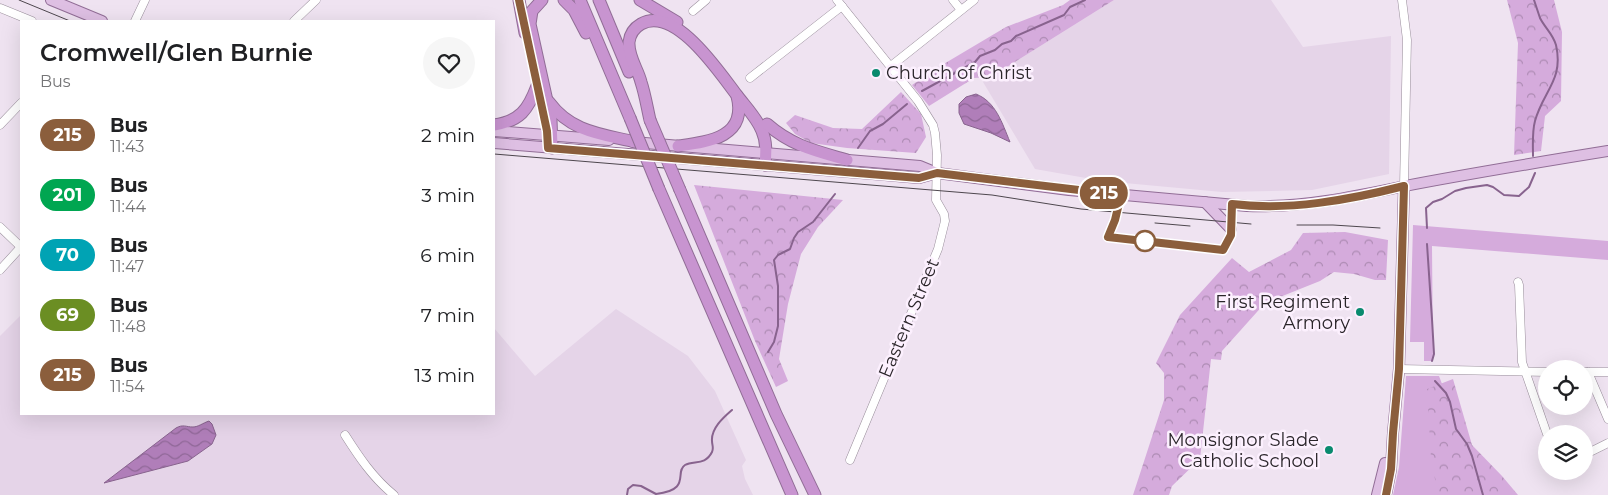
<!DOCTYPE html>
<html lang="en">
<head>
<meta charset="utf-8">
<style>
	body { margin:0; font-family:Montserrat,sans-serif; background:#f6f6f6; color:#202124; height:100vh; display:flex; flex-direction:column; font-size:19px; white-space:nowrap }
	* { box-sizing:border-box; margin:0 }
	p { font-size:16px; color:#757577 }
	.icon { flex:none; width:28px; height:28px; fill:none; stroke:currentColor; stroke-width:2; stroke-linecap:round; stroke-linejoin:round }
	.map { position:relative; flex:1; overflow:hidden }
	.side { position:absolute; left:20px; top:20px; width:475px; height:395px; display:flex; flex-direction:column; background:#fff; border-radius:0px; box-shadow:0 5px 20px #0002 }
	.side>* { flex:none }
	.badge { padding:0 10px; border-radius:16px; font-size:18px; line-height:32px }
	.fabs { position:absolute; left:1538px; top:360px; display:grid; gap:10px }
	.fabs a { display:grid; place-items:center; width:55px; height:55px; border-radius:50%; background:#fff; box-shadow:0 5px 20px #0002; font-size:25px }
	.map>.badge { position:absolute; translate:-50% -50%; box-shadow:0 0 0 2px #fff }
	.round { display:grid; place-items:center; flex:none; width:52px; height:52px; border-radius:26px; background:#f6f6f6 }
	.overview { display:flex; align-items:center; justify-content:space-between; height:85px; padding:0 20px }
	h1 { font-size:24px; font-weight:600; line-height:38px }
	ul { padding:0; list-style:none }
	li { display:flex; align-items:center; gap:15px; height:60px; padding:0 20px }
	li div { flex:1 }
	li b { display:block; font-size:19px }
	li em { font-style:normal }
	li .badge { min-width:55px; font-weight:700; text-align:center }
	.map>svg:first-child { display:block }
	.built { fill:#e5d4e8 }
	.green { fill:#d5abdc }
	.forest { fill:url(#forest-crowns) }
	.water { fill:url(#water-waves); stroke:#88638e }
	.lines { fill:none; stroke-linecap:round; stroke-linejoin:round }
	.stream { stroke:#88638e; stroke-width:2 }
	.minor-casing { stroke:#988d9a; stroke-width:9 }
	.major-casing { stroke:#916d96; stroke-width:12 }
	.highway-casing { stroke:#916d96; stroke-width:13 }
	.minor { stroke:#fff; stroke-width:8 }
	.major { stroke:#debfe3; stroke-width:10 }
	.highway { stroke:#c894d0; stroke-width:11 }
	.tram { stroke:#4e474e; stroke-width:1 }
	.highway-bridge-casing { stroke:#916d96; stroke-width:13; stroke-linecap:butt }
	.highway-bridge { stroke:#c894d0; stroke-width:11 }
	.line-casing { stroke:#fff; stroke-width:11 }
	.line { stroke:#8b5e3c; stroke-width:8 }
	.poi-dot { fill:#098a6e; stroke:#fcf0fe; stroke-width:2 }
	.stop-dot { fill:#fff; stroke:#8b5e3c; stroke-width:2.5 }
	.labels { text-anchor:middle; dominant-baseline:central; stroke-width:5; stroke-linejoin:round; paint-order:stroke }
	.poi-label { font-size:18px; fill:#2a252a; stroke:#fcf0fe; text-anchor:end }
	.street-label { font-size:18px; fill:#2a252a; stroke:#fcf0fe }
</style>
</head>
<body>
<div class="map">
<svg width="1608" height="495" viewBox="0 0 1608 495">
	<defs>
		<pattern id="forest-crowns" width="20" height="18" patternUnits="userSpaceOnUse" patternTransform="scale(1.25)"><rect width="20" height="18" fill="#d5abdc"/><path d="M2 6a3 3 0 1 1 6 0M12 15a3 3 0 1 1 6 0" fill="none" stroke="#ad8bb3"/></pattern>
		<pattern id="water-waves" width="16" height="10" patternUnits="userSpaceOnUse" patternTransform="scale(1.25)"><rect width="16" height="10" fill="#b07eb9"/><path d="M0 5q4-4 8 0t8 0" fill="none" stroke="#8f6797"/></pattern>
	</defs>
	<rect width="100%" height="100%" fill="#efe3f1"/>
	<g class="built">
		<path d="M1114 0H1271L1303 47 1391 36 1389 174 1312 190 1222 192 1103 181 1035 169 983 82Z"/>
		<path d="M616 309 688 356 715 391 746 460 742 466 745 479 753 495H0V336L21 315V414H494V328L535 376Z"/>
	</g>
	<g class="green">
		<path d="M1413 225 1608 241V260L1432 246 1433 361H1424V342H1410Z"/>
		<path d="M1406 376H1439L1461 434 1509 495H1393L1399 467Z"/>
	</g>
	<g class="forest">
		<path d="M1070 0H1114L991 77 974 78 929 106 912 85 937 68 1006 27 1063 5Z"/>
		<path d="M1507 0H1554L1562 32 1561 101 1545 116 1541 151 1514 155 1518 43Z"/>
		<path d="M901 92 921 114 926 137 916 153 847 148 811 143 795 134 786 123 795 115 833 128 862 129Z"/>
		<path d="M694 185 843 200 818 227 801 254 788 304 779 359 788 381 776 387 755 341Z"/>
		<path d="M1345 232 1388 240 1386 280H1375L1354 274 1334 272 1320 281 1265 303 1222 351 1221 360 1211 359 1200 459 1172 486 1169 495H1133L1164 400V373L1156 363 1180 315 1232 258 1249 272 1291 250 1303 233Z"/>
		<path d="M1453 379 1472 445 1502 476 1518 495H1438L1431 458 1427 389Z"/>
	</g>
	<g class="water">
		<path d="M976 94C996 102 1002 123 1010 142L991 133 964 124 959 113V104L966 97Z"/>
		<path d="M209 421 212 424 216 435 212 444 188 461 104 483 176 428C183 424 186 427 193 427 198 427 203 423 209 421Z"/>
	</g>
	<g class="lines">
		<g class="stream">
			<path d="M922 91 975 62 980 56 995 50 1002 44 1011 41 1016 36 1064 15 1070 7 1085 0"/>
			<path d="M858 148 870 131 883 124 907 104"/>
			<path d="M1533 156C1533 144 1532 132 1535 121 1543 91 1564 80 1556 45 1553 34 1545 28 1540 18 1538 12 1536 6 1534 0"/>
			<path d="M1427 228 1426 208 1433 202 1442 199 1455 191 1466 188 1487 185 1493 187 1504 195 1519 196 1529 187 1535 173"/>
			<path d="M1427 244 1432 319 1434 354 1432 361"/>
			<path d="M768 352 774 342 778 326V286L774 260 778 255 790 249 794 238 798 232 813 222 835 194"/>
			<path d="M1435 381 1446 393 1450 402 1456 429 1467 444 1472 456 1483 495"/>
			<path d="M627 495 628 489 633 485 641 486 656 494C692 490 674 472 685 465 694 460 705 466 712 452 714 448 712 445 712 441 711 428 724 417 732 410"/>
		</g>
		<defs>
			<g id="minor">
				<path d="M837 0 918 101 933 125 935 133 937 155 936 200 944 214 945 221 938 249 850 460"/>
				<path d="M953 0 961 10"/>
				<path d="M1402 0 1407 40 1404 186"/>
				<path d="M0 8 32 21"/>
				<path d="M693 11 706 0"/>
				<path d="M135 21 145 0"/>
				<path d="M294 21 316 0"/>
				<path d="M891 66 974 0"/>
				<path d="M750 78 842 6"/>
				<path d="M0 125 21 103"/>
				<path d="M0 227 21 247"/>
				<path d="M0 270 21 247"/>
				<path d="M1518 282 1519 285 1522 362 1547 434"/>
				<path d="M1399 369 1546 372"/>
				<path d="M1585 372H1608"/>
				<path d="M1588 372 1608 419"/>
				<path d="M345 435C359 457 373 478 394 495"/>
				<path d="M1584 455 1608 443"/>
			</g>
			<g id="major">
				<path d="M51 0 102 21"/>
				<path d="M494 131 609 140"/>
				<path d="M633 142 920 166 937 173 1069 190 1247 206C1300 208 1353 197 1405 186 1472 173 1540 162 1608 151"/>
				<path d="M494 143 885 175 919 178 937 173"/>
				<path d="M1205 202 1231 229"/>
				<path d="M1377 495 1385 463"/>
				<path d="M1386 495 1391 469 1393 433 1399 369 1404 186"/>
			</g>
			<g id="highway">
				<path d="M519 0 525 33"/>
				<path d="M542 0 532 11 530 24 551 119 552 148"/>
				<path d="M564 0 574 10 586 33"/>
				<path d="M580 0 630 118"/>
				<path d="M599 0 629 72"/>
				<path d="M640 0 677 22"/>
				<path d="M549 102C571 132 601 134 635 142"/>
				<path d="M650 120C647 107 645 94 641 82 638 69 628 57 629 42 630 34 634 28 641 24 675 5 719 72 736 94 745 106 757 118 762 131 767 142 766 154 765 165"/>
				<path d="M767 124C792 146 816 151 847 160"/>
				<path d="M494 125C520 121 528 110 537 86"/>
				<path d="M678 146C707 142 748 138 737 96"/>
				<path d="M659 189 792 495"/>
				<path d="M680 190 776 414 815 495"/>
			</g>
		</defs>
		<use href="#minor" class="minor-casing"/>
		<use href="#major" class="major-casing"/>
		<use href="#highway" class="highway-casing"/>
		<use href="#minor" class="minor"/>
		<use href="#major" class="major"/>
		<use href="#highway" class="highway"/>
		<g class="tram">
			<path d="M19 0 70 21"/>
			<path d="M494 154 992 195 1081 209 1251 224"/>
			<path d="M1155 223 1190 226"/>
			<path d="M1297 225H1333L1380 228"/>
		</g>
		<defs>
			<g id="highway-bridge">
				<path d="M630 118 659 189"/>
				<path d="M650 120 680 190"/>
			</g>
		</defs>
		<use href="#highway-bridge" class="highway-bridge-casing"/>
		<use href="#highway-bridge" class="highway-bridge"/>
	</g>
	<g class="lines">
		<defs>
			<path id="line" d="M519 0 547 131 548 148 919 178 937 173 1121 195 1115 220 1108 237 1223 250 1231 235 1232 204C1289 211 1349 200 1404 186L1399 369 1393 433 1391 469 1386 495"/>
		</defs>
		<use href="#line" class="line-casing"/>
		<use href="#line" class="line"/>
	</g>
	<g class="poi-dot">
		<circle cx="876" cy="73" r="5"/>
		<circle cx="1360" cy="312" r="5"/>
		<circle cx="1329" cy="450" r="5"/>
	</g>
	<circle class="stop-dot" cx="1145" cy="241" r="10"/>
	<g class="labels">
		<g class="poi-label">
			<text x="886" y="73" text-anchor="start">Church of Christ</text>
			<text x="1350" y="302">First Regiment<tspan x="1350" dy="21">Armory</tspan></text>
			<text x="1319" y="440">Monsignor Slade<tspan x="1319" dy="21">Catholic School</tspan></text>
		</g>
		<g class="street-label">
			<text transform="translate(909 318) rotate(-67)">Eastern Street</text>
		</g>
	</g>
</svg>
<div class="fabs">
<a><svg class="icon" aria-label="locate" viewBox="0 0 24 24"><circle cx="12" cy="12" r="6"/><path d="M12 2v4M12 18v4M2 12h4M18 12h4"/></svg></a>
<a><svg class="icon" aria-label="layers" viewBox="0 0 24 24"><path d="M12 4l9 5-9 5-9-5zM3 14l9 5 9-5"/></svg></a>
</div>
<b class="badge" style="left:1104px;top:193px;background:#8b5e3c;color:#fff">215</b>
<section class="side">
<div class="overview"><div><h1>Cromwell/Glen Burnie</h1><p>Bus</p></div><a class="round"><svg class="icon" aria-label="heart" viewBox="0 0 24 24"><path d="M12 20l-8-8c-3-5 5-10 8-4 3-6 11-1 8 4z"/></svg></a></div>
<ul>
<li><span class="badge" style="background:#8b5e3c;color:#fff">215</span><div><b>Bus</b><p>11:43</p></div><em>2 min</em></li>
<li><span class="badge" style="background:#00a651;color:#fff">201</span><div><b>Bus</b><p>11:44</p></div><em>3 min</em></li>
<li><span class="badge" style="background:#00a3b4;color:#fff">70</span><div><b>Bus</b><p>11:47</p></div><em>6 min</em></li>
<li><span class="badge" style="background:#6b8e23;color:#fff">69</span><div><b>Bus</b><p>11:48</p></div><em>7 min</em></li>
<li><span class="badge" style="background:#8b5e3c;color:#fff">215</span><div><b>Bus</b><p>11:54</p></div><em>13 min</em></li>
</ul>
</section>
</div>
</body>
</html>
